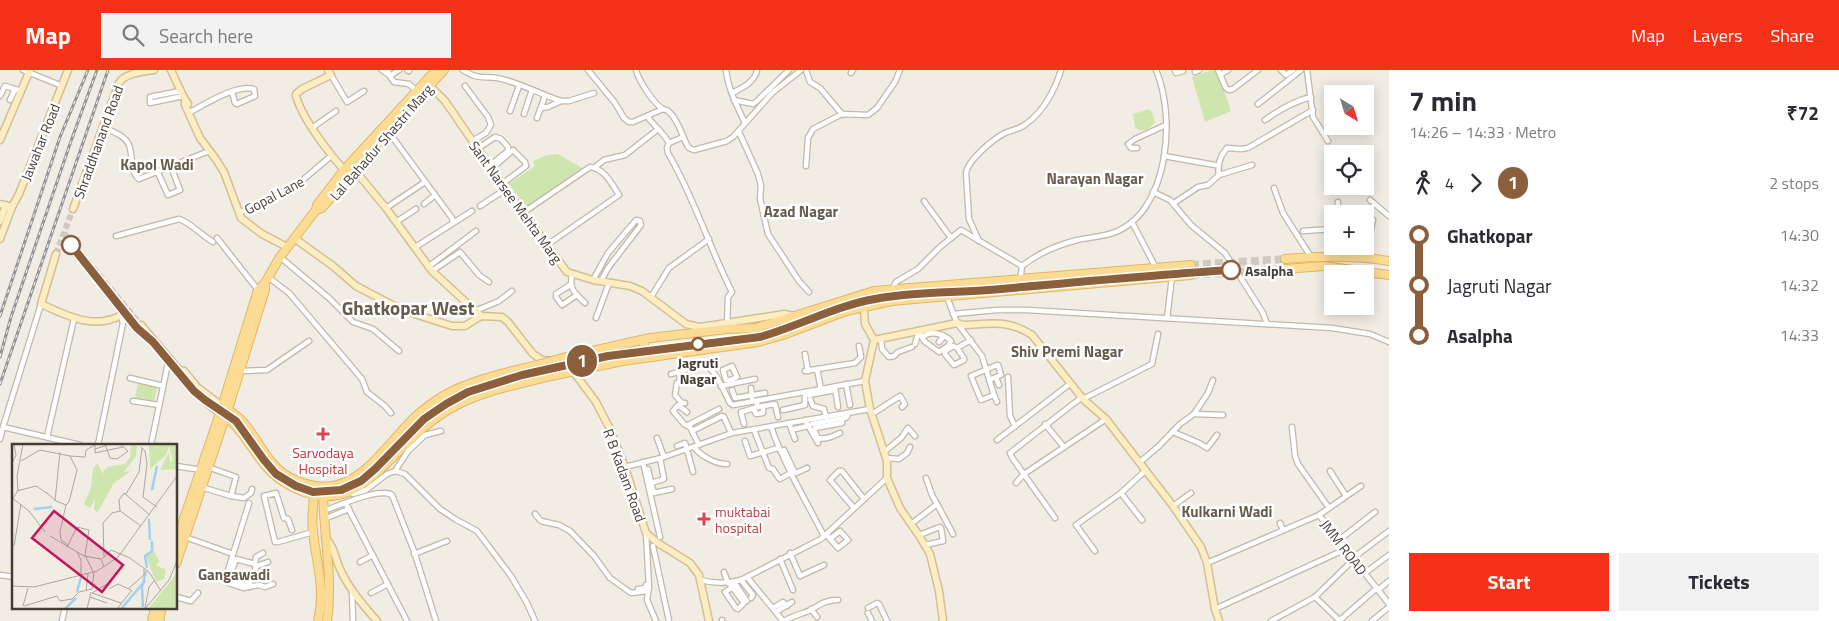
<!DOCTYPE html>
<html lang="en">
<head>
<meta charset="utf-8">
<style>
	body { margin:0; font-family:"Titillium Web",sans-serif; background:#f2f2f3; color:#2b2b33; height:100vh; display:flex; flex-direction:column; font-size:19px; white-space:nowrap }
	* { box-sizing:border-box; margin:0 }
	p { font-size:16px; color:#7c7c81 }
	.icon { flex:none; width:28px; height:28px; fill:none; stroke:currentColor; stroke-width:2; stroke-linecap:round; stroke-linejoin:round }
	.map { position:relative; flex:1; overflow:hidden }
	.sheet { display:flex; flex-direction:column; background:#fff; width:450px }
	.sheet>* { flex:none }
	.badge { padding:0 10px; border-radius:16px; font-size:18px; line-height:32px }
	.needle { width:32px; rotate:142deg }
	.controls { position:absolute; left:1324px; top:15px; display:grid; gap:10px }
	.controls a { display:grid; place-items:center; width:50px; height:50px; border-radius:0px; background:#fff; box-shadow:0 2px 12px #0003; font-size:25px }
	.map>.badge { position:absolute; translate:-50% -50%; box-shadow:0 0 0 2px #fff }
	.legs { display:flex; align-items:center; gap:8px; height:55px; padding:0 20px; font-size:16px }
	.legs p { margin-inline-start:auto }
	.head { display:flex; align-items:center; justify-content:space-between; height:85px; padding:0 20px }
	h1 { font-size:28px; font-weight:700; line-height:38px }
	.primary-button { display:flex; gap:10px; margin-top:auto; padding:10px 20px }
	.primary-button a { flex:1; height:58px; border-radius:0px; background:#f53218; color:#fff; font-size:20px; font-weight:700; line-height:58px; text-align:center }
	.primary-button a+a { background:#f2f2f3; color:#2b2b33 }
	ul { padding:0 20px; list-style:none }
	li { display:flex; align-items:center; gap:18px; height:50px; font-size:19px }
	li i { display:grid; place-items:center; width:8px; height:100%; margin:0 6px; background:currentColor }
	li i::after { content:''; width:12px; height:12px; margin:-6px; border:4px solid; border-radius:50%; background:#fff }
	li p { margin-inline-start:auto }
	li:first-child i { background:linear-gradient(#0000 50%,currentColor 0) }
	li:last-child i { background:linear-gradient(currentColor 50%,#0000 0) }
	header { display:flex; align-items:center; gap:30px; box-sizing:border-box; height:70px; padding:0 25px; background:#f53218; color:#fff }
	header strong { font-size:24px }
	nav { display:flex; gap:28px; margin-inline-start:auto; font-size:18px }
	.search { width:350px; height:45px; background:#f2f2f3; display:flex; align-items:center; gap:12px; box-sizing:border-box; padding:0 18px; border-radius:0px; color:#7c7c81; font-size:19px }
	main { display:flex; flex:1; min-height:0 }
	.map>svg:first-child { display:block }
	.green { fill:#cee6ae }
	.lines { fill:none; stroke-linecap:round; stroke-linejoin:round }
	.secondary-tunnel { stroke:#cfcac1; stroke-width:6; stroke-dasharray:6 3; stroke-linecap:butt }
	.primary-tunnel { stroke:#cfcac1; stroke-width:8; stroke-dasharray:8 4; stroke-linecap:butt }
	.street-casing { stroke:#c0b8aa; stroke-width:7 }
	.secondary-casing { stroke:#d1bf95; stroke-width:9 }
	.primary-casing { stroke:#e0b764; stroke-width:10 }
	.street { stroke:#fff; stroke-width:4.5 }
	.secondary { stroke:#fdedc3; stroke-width:6 }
	.primary { stroke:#fcdb94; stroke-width:8 }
	.rail-casing { stroke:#949494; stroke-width:3 }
	.rail { stroke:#fff; stroke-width:1; stroke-dasharray:4; stroke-linecap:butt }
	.primary-bridge-casing { stroke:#e0b764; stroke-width:10; stroke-linecap:butt }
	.primary-bridge { stroke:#fcdb94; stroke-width:8 }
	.line-1-casing { stroke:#fff; stroke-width:11 }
	.line-1 { stroke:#8b5e3c; stroke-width:8 }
	.stop-1-dot { fill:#fff; stroke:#8b5e3c; stroke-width:2.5 }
	.health-dot { fill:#e0444e; stroke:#fff; stroke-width:2 }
	.labels { text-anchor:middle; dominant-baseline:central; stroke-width:5; stroke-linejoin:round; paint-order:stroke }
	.street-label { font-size:14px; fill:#443d34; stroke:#fff }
	.stop-label { font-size:14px; font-weight:bold; fill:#443d34; stroke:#fff; text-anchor:start }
	.health-label { font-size:14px; fill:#be3a42; stroke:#fff }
	.neighbourhood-label { font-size:15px; font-weight:bold; fill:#665b4c; stroke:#fff }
	.district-label { font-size:19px; font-weight:bold; fill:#665b4c; stroke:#fff }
	.inset-river { fill:none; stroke:#a1d1ee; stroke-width:2.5 }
	.inset-road { fill:none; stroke:#aca79e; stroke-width:1 }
	.view { fill:#c2185b; fill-opacity:0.15; stroke:#c2185b; stroke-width:2.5 }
	.inset-edge { fill:none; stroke:#443d34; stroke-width:2.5 }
</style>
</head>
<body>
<header>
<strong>Map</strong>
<div class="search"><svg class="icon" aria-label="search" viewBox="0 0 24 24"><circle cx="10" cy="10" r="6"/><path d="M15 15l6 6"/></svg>Search here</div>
<nav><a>Map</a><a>Layers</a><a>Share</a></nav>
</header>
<main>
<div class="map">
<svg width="1389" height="551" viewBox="0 0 1389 551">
	<rect width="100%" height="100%" fill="#f2ede4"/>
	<g class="green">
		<path d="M1212 0H1217L1231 41 1205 52 1192 7Z"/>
		<path d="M1149 39 1153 44 1155 53 1146 60H1139L1135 57 1133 44Z"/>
		<path d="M558 84 582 98 526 137 509 114 535 96 533 91 547 85Z"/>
		<path d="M138 313 157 317 154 332 135 328Z"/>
	</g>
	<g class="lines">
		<g class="secondary-tunnel">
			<path d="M64 163 141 255"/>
			<path d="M56 184 73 139"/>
		</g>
		<g class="primary-tunnel">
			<path d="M1191 195 1285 189"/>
			<path d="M1191 205 1285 199"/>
		</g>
		<defs>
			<g id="street">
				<path d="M23 0 62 16"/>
				<path d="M382 0 389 5"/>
				<path d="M388 0 389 5 394 12 409 14 418 22"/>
				<path d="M407 0 409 1"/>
				<path d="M463 0C479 10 481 6 497 8 516 11 542 25 561 31H569L594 23"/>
				<path d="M588 0 615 33 624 48 629 52H633L663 39"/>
				<path d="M636 0C639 11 653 33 663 39 669 42 666 38 670 43 678 50 682 65 687 75L689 78 694 80 727 71 733 67 772 23 801 0"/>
				<path d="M726 0C728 19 737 36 745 53"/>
				<path d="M806 0 810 12 820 18 842 44"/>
				<path d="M1175 0 1176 3 1183 1"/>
				<path d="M1218 0 1226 18 1229 20 1233 19 1258 0"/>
				<path d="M1281 0 1286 5 1293 0"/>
				<path d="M1307 0 1313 47 1328 71"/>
				<path d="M1195 2 1199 0"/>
				<path d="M851 3 853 0"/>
				<path d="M331 5 347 32 364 21"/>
				<path d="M1220 5 1228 0"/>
				<path d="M390 6 399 0"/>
				<path d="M465 16 488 47 491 55 486 63 472 71"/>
				<path d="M180 21 150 27V33L183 26"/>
				<path d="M732 23C742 18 755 12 757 0"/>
				<path d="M0 26 5 16 21 21"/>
				<path d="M10 30 15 19"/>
				<path d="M734 30 753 34 757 31 789 0"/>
				<path d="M1258 34 1301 0"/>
				<path d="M541 38 548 37 561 31"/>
				<path d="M192 41C207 33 237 14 254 19L255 26 237 34 235 33 232 22"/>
				<path d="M510 41 519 16"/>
				<path d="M524 44 532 20"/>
				<path d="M647 46C654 56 663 62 669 73"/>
				<path d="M537 48 545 26"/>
				<path d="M1265 50C1279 40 1294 31 1311 27"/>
				<path d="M102 57C111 61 125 65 129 75 134 87 128 100 139 109L209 81"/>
				<path d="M312 58 336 41"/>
				<path d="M388 61 452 148 453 153"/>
				<path d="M739 62 758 104 761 116 760 128 763 142 768 164 799 211 809 222"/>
				<path d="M683 67 669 73 667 78 668 83C694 127 709 177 732 222L728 227 727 254"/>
				<path d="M1137 78H1131L1128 74 1135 69 1166 55"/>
				<path d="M477 79 495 67 501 69 508 77V81L489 96"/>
				<path d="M1164 86 1215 95"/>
				<path d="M806 96 808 68 813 59 842 44 868 45 877 38 895 12 900 0"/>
				<path d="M595 97 604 90 625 85 657 60"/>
				<path d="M491 99 513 80 525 92 526 96 502 114"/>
				<path d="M158 103 168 125 180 120 171 97"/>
				<path d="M1219 105C1217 94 1220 86 1227 78L1241 79 1248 78 1313 40"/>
				<path d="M1274 118 1283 143 1311 187"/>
				<path d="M1153 122 1170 130 1191 155 1225 183 1263 243 1267 254"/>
				<path d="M1370 130 1389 146"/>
				<path d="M924 131 951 168"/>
				<path d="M1174 133 1198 117 1208 115 1219 105 1252 95"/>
				<path d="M424 134 435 125"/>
				<path d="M480 136 506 119"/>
				<path d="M386 138 425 112"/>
				<path d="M524 142 590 97C604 98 612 114 619 125L547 175"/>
				<path d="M239 143 298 114 331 86"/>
				<path d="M1337 144 1338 132"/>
				<path d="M396 152 416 139"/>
				<path d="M1132 152 1156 198 1159 208"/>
				<path d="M1303 161 1332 159"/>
				<path d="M116 166 179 149C191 153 201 165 213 172"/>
				<path d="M217 168 258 220"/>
				<path d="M979 171 969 149 966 103C968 90 993 69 1005 63 1012 60 1020 59 1026 54 1043 42 1055 20 1061 0"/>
				<path d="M414 178 472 141"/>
				<path d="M1334 185V176"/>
				<path d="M1364 186 1373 150"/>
				<path d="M280 187 329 228 353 252 373 259 399 281"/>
				<path d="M428 197 476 161"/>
				<path d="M432 201 460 182 479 205 489 212"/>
				<path d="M572 204C569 220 574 222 585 233"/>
				<path d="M268 207 289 223 362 309 367 322 385 336 391 343"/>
				<path d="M593 210 608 183 636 150 640 151 641 155 608 198 601 211"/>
				<path d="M570 215 556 224V227L562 235 577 225"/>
				<path d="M892 220 896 212 918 199 940 177 961 160 1022 196"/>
				<path d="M1019 220 1022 196C1037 184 1058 175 1077 170 1090 167 1105 167 1118 161 1169 138 1176 46 1156 0"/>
				<path d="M651 227 669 198 709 169"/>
				<path d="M947 227 957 253 982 286 994 325 981 330 971 306 997 295H998L1001 305 989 310"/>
				<path d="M41 234 3 357 80 375"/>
				<path d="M475 241 499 231 512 221"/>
				<path d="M953 244 997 240H1027L1332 258 1370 264 1389 272"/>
				<path d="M596 248 609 213"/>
				<path d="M1167 248 1172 207"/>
				<path d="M919 261 924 271 939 282 948 276 951 271C944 264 931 260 923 267"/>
				<path d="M881 269 882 279 889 287 894 286 898 282 912 277"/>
				<path d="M939 272 944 266"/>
				<path d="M915 274 919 261"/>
				<path d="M957 278 964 288V290L954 295 945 284V281L953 276 957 278 971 270"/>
				<path d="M805 284 808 301"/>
				<path d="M817 299 821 319"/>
				<path d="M239 301 267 300 309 271"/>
				<path d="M805 301 855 293 861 287 859 276"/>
				<path d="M679 302 680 311 677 313 675 325 682 333H685"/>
				<path d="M671 304C681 302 693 296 702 295 714 294 725 324 730 333L733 335 865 311"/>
				<path d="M1008 307 1010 346 1015 356"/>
				<path d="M130 308 163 316"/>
				<path d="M996 308 999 315"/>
				<path d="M731 310H726L723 300 732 296 737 307 731 310 733 314"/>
				<path d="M846 314 850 335"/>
				<path d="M721 316 755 309"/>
				<path d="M751 318 752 328"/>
				<path d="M835 318 838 337"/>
				<path d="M732 320 735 328 765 323"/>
				<path d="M809 325 835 320"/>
				<path d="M994 325 997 332"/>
				<path d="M810 329 813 336 824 339 826 347"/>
				<path d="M1083 329 1152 294 1158 264"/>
				<path d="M133 331 159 335"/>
				<path d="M756 331 758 337 775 334 778 347"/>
				<path d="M753 338 756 344 763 343V336"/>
				<path d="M783 340 805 335V322"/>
				<path d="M687 342 678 335 673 341 684 354 690 357 699 375"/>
				<path d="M872 344 900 326 905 334 902 337"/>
				<path d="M1194 344 1223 345"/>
				<path d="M805 350 818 373"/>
				<path d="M789 353 795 369"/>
				<path d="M744 354 741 342 758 337"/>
				<path d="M812 354 845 348 847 347 848 343"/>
				<path d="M1045 354 1064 377"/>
				<path d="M688 355 719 339"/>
				<path d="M771 357C785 396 805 429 824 466"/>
				<path d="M1292 357 1295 386 1298 394 1329 438"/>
				<path d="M795 359 808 356"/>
				<path d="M754 360 769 398 773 399 779 408 780 409 794 401 796 403 807 398"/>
				<path d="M692 361 722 346 724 347 731 363"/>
				<path d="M1173 362 1199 373 1207 378 1217 365"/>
				<path d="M840 363C833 366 826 370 818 368L814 360 815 358 842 353V349"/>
				<path d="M47 367 74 249"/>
				<path d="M657 368 664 387"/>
				<path d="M0 369 3 357"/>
				<path d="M997 370 1071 313"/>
				<path d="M745 371 750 386 778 378"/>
				<path d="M98 375 123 253 121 246"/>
				<path d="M151 375 169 288"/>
				<path d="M677 376 685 373 687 379"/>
				<path d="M694 377C701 386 715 394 727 394"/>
				<path d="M686 380 688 383 693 402"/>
				<path d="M784 380 794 401"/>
				<path d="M884 382 901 368 908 358 915 366"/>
				<path d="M660 388 664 409 651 413 654 423 672 419"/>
				<path d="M886 388 899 389 907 383 910 377"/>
				<path d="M643 392 660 467"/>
				<path d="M1140 392 1159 376 1180 354 1194 344 1208 323 1213 310"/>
				<path d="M176 396 202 400"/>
				<path d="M625 397 661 388 732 363 870 339"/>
				<path d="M648 399 651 413"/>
				<path d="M395 401 408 381 425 365 441 361"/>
				<path d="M1330 401 1346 426"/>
				<path d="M926 408 932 425 937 434"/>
				<path d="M1016 413 1024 404 1106 349"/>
				<path d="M342 415 353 424 366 420 387 404 395 401 405 404 440 439 455 449 477 461 511 506 527 533 535 551"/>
				<path d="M201 417 231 426 236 407 208 397"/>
				<path d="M1121 423 1142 450"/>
				<path d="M231 426 244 428 251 423 252 419"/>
				<path d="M249 433 225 510 226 512 243 518 259 515 265 517 273 514"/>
				<path d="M346 434 407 551"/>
				<path d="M1173 436 1191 423"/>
				<path d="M854 438 830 410 839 401H842L864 429"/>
				<path d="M323 441C339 436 379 417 392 425L414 481 436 551"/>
				<path d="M535 444 541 451 559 455 570 461 594 486 610 508 631 523 648 521"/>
				<path d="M1319 445 1361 416"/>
				<path d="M1055 448 1013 389 1010 383 1082 327"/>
				<path d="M324 449 349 439"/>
				<path d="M1280 453 1283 460"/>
				<path d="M911 454 937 434 953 464"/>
				<path d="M292 460 288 449 284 448 276 423 264 426 275 472H278L313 462"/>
				<path d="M646 463 649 517 647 530 656 551"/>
				<path d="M826 464 838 478 848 470 840 461 830 469"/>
				<path d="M919 465 940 457 941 458 943 471 925 475"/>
				<path d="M185 467 233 484"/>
				<path d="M1339 470 1375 442"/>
				<path d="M653 476 669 551"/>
				<path d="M1095 481 1076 455 1121 423 1146 400"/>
				<path d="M790 483 800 506 824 495"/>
				<path d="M414 484 447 471"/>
				<path d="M1353 488 1389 461"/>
				<path d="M780 489 793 520"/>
				<path d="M360 492 373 485"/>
				<path d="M1207 493 1319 445 1389 534"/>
				<path d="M255 494 256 487 263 483"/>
				<path d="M257 496 268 492"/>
				<path d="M724 502 728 513"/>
				<path d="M1365 503 1389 485"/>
				<path d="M0 505 14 507"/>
				<path d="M747 507 783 551"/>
				<path d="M701 510C715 514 726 514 741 510L821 469 887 408"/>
				<path d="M741 510 753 525 751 528"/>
				<path d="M734 512 747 531"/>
				<path d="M238 513 241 503"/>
				<path d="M729 513 744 533 738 539 736 538 725 522 733 517"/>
				<path d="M249 517C250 509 258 503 255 494L236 489 229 508 230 510 246 515 249 513"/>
				<path d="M638 519 646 518V515"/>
				<path d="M1378 520 1389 511"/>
				<path d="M352 522 353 551"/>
				<path d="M371 523 388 514"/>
				<path d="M176 527 191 531 198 523"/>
				<path d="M1315 527 1340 551"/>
				<path d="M773 538 783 532 787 536"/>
				<path d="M868 538 877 533 879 534 887 551"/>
				<path d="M811 539 817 547"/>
				<path d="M1215 539 1346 479"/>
				<path d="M776 542 792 532"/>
				<path d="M868 543 872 551"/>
				<path d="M722 550V551"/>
				<path d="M1340 550 1377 518"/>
				<path d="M62 551 65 537"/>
				<path d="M784 551C791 547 797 545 803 543 818 539 819 530 838 530"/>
				<path d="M1271 551 1315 527 1354 489"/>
				<path d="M1372 551 1389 537"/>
			</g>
			<g id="secondary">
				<path d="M171 0 183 26 188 34"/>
				<path d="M328 0 331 5 302 19 296 24V26C303 50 330 85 347 103"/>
				<path d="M427 13 445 31 502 114 567 202 593 210 630 216 642 221 686 254 699 257 714 255 784 244 794 246"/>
				<path d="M185 31V35L200 68 215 88 224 102 241 148 262 164 287 177"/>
				<path d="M0 70 30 0"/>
				<path d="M352 97 386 138 432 201 481 246"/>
				<path d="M0 134 12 137 19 124 68 0"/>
				<path d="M73 139 119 13C125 3 142 2 154 0"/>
				<path d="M0 151 6 135"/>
				<path d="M294 168 333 196 356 216 402 240 452 256H465L481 246 502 247 508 252 533 284 542 290 562 291 570 297 596 332 609 357 625 397 646 463 658 473 690 493 699 505 709 551"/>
				<path d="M0 169 12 137"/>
				<path d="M56 184 41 234C67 246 96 261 123 244"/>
				<path d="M863 224 865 254 874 270"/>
				<path d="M141 255 179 300 184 301 197 317 222 336"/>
				<path d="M874 270 957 253 964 255C991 254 1008 249 1032 265L1083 329 1106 349 1173 436 1201 477 1207 493 1215 539 1219 551"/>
				<path d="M874 270 865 311 870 339 887 391V408L900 438 920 467 930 484 939 521 943 551"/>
				<path d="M179 300V305C191 320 204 332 220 343"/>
				<path d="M325 467C336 480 334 486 340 499 349 519 363 535 377 551"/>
			</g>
			<g id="primary">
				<path d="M418 28 444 0"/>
				<path d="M316 140 322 138 398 49"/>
				<path d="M1285 189C1320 186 1354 185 1389 191"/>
				<path d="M1285 199 1324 196 1389 205"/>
				<path d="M643 270 646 287"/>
				<path d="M570 286 650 268 727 259 756 258 874 221 1191 195"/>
				<path d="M583 299 623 291 758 272 783 265 846 241 892 231 1191 205"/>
				<path d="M222 336C228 340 235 344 240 349 258 366 266 395 289 407 349 439 376 386 413 349 422 340 432 333 443 326 471 310 505 303 537 295"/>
				<path d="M220 343C247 359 256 395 284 412 342 448 370 409 409 371 423 357 439 344 457 335 486 320 520 314 551 306"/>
				<path d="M314 422C314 435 311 448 313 461 316 492 326 520 318 551"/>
				<path d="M323 423C324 466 333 509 327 551"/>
				<path d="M176 472 220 343 258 220 265 213 280 187 316 140 317 135 344 100 436 0"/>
				<path d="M176 494 228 339 265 220V213"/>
				<path d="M152 551 155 537"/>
				<path d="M159 551 162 537"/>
			</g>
		</defs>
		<use href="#street" class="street-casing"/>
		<use href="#secondary" class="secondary-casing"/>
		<use href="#primary" class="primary-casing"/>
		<use href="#street" class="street"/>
		<use href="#secondary" class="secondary"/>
		<use href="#primary" class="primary"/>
		<defs>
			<g id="rail">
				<path d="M0 246 60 67 88 0"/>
				<path d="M0 287 11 247 71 71 97 0"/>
				<path d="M0 314 108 0"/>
			</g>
		</defs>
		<use href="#rail" class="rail-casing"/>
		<use href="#rail" class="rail"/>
		<defs>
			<g id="primary-bridge">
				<path d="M537 295 570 286"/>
				<path d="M551 306 583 299"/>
			</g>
		</defs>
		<use href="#primary-bridge" class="primary-bridge-casing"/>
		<use href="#primary-bridge" class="primary-bridge"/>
	</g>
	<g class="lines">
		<defs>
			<path id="line-1" d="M71 175 137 258 153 272 194 321 205 330 236 351 264 390 276 404 296 416 313 422 341 420 361 411 375 399 424 349 446 334 468 322 522 305 608 286 760 267C799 256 835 236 875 229 912 222 951 223 989 220 1069 213 1150 205 1231 200"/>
		</defs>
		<use href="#line-1" class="line-1-casing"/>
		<use href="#line-1" class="line-1"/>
	</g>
	<g class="stop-1-dot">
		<circle cx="71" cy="175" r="9"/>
		<circle cx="1231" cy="200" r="9"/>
		<circle cx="698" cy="274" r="6"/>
	</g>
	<g class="health-dot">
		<path d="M320.5 356.5h5v5h5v5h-5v5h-5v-5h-5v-5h5z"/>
		<path d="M701.5 441.5h5v5h5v5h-5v5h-5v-5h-5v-5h5z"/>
	</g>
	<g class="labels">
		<g class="street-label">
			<text transform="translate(40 72) rotate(-68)">Jawahar Road</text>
			<text transform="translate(98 72) rotate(-70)">Shraddhanand Road</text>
			<text transform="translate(381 72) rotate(-49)">Lal Bahadur Shastri Marg</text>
			<text transform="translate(274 125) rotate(-28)">Gopal Lane</text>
			<text transform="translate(516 132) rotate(54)">Sant Narsee Mehta Marg</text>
			<text transform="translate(625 405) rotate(70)">R B Kadam Road</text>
			<text transform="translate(1344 477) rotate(52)">JMM ROAD</text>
		</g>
		<g class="stop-label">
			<text x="1245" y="200">Asalpha</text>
			<text x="698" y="292" text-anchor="middle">Jagruti<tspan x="698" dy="16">Nagar</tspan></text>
		</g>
		<g class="health-label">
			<text x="323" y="382">Sarvodaya<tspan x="323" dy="16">Hospital</tspan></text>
			<text x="715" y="441" text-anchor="start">muktabai<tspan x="715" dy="16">hospital</tspan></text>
		</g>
		<g class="neighbourhood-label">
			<text x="157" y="94">Kapol Wadi</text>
			<text x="1095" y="108">Narayan Nagar</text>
			<text x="801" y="141">Azad Nagar</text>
			<text x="1067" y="281">Shiv Premi Nagar</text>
			<text x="1227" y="441">Kulkarni Wadi</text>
			<text x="234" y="504">Gangawadi</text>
		</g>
		<g class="district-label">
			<text x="408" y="237">Ghatkopar West</text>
		</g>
	</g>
	<g transform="translate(12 374)">
		<rect width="165" height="165" fill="#f2ede4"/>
		<path d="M119 0 125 2 124 12 112 28 119 27 102 39 85 69 82 65 83 55 78 64 72 60 79 44 81 25 85 19 92 31 91 27 96 23 113 20 118 13ZM137 0H165L164 25 148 26 157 8 158 18 161 17 157 2 154 11 138 25ZM142 107 147 117 144 122 154 125 152 135 144 138 134 112ZM165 126V165H136L161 134Z" fill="#cee6ae"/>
		<path class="inset-river" d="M140 46 145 22M22 65 40 63M137 75 138 96M135 124 133 112 140 107V97M65 148 69 133M131 163 130 143 134 127M53 165 64 154M109 165 133 137"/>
		<path class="inset-road" d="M83 0V9L111 3M93 0 98 14 105 15 116 7 108 0M129 3 133 7 135 20 131 53 145 63M83 5 98 0M58 12 73 13 74 6 83 1M9 17 28 6 58 12M0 19 4 11 2 0M5 47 24 42 36 50M34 48 44 57 54 61 48 88 49 96 56 101 55 103M114 50 127 28 130 4M0 54 17 67 33 88M0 56 6 46 5 32 11 0M43 57 48 8M54 61 57 58 65 26 58 12M108 67 107 56 112 49 138 71M38 92 72 112 89 115 92 123M56 101 65 83 77 86 73 111 81 128M2 102 9 60M65 108 69 116V131M92 112 91 79 100 69 108 67 129 82M90 115 99 106 118 114 137 128 149 147M0 142 22 143 85 127 106 113 165 32M117 144 132 131V125M97 145 106 140 119 146M74 147 76 130M80 149 109 159M80 149 100 137M78 153 95 159M11 162 16 144M12 162 45 152 48 157 60 155 67 148 80 145 82 128M133 164 137 143 142 137M75 165 79 148M105 165 120 146M133 165 157 136 165 117"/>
		<path class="view" d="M42 67 111 121 90 148 20 94Z"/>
		<rect width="165" height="165" class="inset-edge"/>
	</g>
</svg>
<div class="controls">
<a><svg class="needle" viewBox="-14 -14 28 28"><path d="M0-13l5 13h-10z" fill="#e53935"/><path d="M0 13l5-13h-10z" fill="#7c7c81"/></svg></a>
<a><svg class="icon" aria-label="locate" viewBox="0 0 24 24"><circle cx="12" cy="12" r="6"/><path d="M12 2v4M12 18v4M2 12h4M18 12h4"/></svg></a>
<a>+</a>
<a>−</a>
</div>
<b class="badge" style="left:582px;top:291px;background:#8b5e3c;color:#fff">1</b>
</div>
<section class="sheet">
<div class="head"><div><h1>7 min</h1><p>14:26 – 14:33 · Metro</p></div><b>₹72</b></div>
<div class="legs"><svg class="icon" aria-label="walk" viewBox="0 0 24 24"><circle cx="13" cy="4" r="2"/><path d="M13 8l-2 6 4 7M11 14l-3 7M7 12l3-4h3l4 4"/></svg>4<svg class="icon" aria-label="forward" viewBox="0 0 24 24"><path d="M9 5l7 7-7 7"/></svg><b class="badge" style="background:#8b5e3c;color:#fff">1</b><p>2 stops</p></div>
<ul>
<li><i style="color:#8b5e3c"></i><b>Ghatkopar</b><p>14:30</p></li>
<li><i style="color:#8b5e3c"></i><span>Jagruti Nagar</span><p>14:32</p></li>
<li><i style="color:#8b5e3c"></i><b>Asalpha</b><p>14:33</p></li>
</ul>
<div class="primary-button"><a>Start</a><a>Tickets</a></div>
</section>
</main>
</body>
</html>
